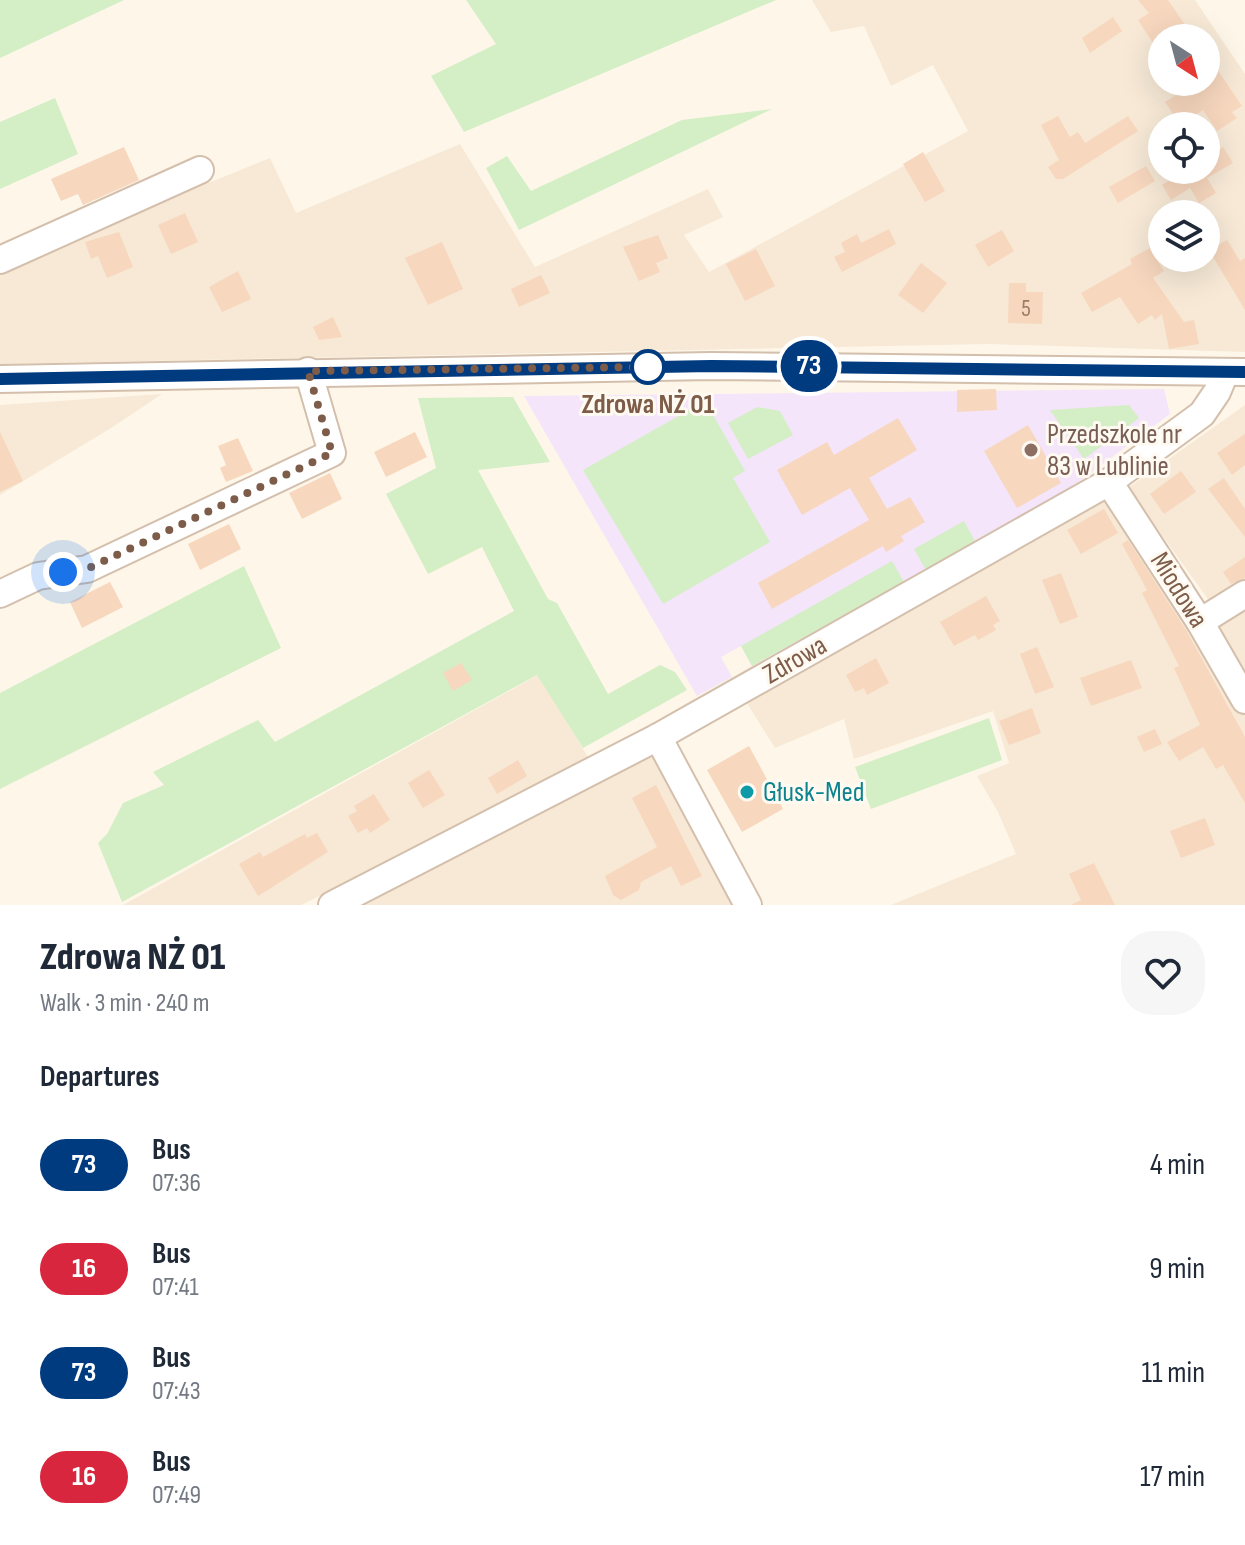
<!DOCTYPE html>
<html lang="en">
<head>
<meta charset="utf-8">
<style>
	body { margin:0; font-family:"Sofia Sans Condensed",sans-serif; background:#f6f6f7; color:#1f2937; height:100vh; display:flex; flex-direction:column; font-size:30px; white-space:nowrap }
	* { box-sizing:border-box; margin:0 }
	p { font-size:26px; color:#747a83 }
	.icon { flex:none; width:44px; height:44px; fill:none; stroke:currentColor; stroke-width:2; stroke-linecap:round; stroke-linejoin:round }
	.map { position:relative; height:905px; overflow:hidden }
	.side { display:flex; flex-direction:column; background:#fff; flex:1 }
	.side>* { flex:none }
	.badge { padding:0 16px; border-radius:26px; font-size:28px; line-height:52px }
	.needle { width:52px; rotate:144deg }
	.tools { position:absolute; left:1148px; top:24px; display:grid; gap:16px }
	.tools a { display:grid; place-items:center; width:72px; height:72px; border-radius:50%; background:#fff; box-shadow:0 8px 32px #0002; font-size:40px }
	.you { position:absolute; width:40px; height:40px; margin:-20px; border:6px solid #fff; border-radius:50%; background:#1a73e8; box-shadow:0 0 0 12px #1a73e833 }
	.map>.badge { position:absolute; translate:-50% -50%; box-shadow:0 0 0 4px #fff }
	h2 { padding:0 40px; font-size:30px; line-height:72px }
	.round { display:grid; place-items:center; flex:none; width:84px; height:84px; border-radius:32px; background:#f6f6f7 }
	.overview { display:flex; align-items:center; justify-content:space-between; height:136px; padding:0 40px }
	h1 { font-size:38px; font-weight:800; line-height:60px }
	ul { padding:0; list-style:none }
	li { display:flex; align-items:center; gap:24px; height:104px; padding:0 40px }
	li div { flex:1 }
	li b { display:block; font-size:30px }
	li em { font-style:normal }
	li .badge { min-width:88px; font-weight:700; text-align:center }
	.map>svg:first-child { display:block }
	.residential { fill:#f7e9d6; fill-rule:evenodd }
	.education { fill:#f4e5fb }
	.green { fill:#d4eec5 }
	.building { fill:#f7d7be }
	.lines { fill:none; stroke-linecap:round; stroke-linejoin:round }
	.minor-casing { stroke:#d3bfac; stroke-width:30 }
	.minor { stroke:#fff; stroke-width:26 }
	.line-casing { stroke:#fff; stroke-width:18 }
	.line { stroke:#003b80; stroke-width:12 }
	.walk { stroke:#7d5d49; stroke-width:8; stroke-dasharray:0 14.4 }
	.stop-dot { fill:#fff; stroke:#003b80; stroke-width:4 }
	.education-dot { fill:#8d6e63; stroke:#fffaf1; stroke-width:3 }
	.culture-dot { fill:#0f9aa8; stroke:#fffaf1; stroke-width:3 }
	.labels { text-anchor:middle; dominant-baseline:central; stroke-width:6; stroke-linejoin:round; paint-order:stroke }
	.number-label { font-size:24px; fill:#9c7c66 }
	.stop-label { font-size:28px; font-weight:bold; fill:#7d5d49; stroke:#fffaf1 }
	.education-label { font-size:28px; fill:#785e54; stroke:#fffaf1; text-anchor:start }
	.street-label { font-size:28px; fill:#7d5d49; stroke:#fffaf1 }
	.culture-label { font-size:28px; fill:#0d838f; stroke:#fffaf1; text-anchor:start }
</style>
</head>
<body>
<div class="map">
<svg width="1245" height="905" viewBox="0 0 1245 905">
	<rect width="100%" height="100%" fill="#fef7e9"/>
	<g class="residential">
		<path d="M812 0H1195L1245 74V352L989 344 0 364V267L270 158 296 213 460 144 535 267 708 189 723 217 684 235 709 272 968 131 933 65 891 86 864 26 831 32ZM1162 38H1206V82H1162ZM1162 126H1206V170H1162ZM1162 214H1206V258H1162Z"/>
		<path d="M162 394 111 428 0 495V405Z"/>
		<path d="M1245 405V586L1210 602 1128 488Z"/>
		<path d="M1107 495 1202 636 1245 716V905H891L1016 854 998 812 977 776 1009 763 993 711 854 759 844 719 775 748 745 700Z"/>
		<path d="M1245 607V677L1214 626Z"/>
		<path d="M538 675 591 762 301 905H123Z"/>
		<path d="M654 751 738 905H365Z"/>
	</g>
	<path class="education" d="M1164 389 1170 414 1073 486 752 666 741 646 721 657 732 677 697 696 524 396Z"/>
	<g class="green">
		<path d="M0 0H124L0 58Z"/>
		<path d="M466 0H776L464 132 431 76 496 44Z"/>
		<path d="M55 98 78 154 0 189V122Z"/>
		<path d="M772 109 519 230 486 168 507 156 531 191 682 120Z"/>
		<path d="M513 397 550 462 478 470 548 599 557 603 608 694 660 665 675 672 687 690 583 748 537 675 122 902 98 843 107 834 123 803 164 785 153 772 258 720 275 742 514 611 482 547 428 574 386 494 436 468 418 398Z"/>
		<path d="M705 401 745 471 733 478 770 542 663 604 583 470Z"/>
		<path d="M1129 405 1139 418 1084 459 1050 410Z"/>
		<path d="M757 407 780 411 793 435 748 459 728 423Z"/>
		<path d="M964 521 975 541 926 570 914 549Z"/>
		<path d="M892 561 904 582 752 666 741 646Z"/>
		<path d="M244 566 281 648 0 789V693Z"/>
		<path d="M989 718 1002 760 871 809 855 767Z"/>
	</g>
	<g class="building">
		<path d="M1138 0H1168L1194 38H1162V57L1138 20 1149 13Z"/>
		<path d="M1113 17 1122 31 1090 53 1082 38Z"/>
		<path d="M1206 53 1242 106 1232 112 1237 118 1217 131 1203 110 1180 124 1165 102 1196 82H1206Z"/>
		<path d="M1058 116 1070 137 1078 132 1085 143 1128 116 1138 131 1063 179H1056L1048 167 1059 160 1041 125Z"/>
		<path d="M124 147 139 180 83 205 78 194 61 201 51 179Z"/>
		<path d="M1223 147 1233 163 1207 178 1216 193 1199 203 1190 188 1171 200 1162 185 1186 170H1202L1206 177V158Z"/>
		<path d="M923 152 945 191 925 202 903 164Z"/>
		<path d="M1146 166 1155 181 1118 203 1109 187Z"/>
		<path d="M185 213 198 242 171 254 158 225Z"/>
		<path d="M889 229 896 244 842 272 834 257 845 252 841 243 857 234 861 243Z"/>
		<path d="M1002 230 1014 251 988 267 975 245Z"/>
		<path d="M119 232 133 267 107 278 98 256 91 259 85 242Z"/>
		<path d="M658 235 668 258 656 263 660 272 639 281 623 247Z"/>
		<path d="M1227 240 1240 261 1245 258V310L1209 250Z"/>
		<path d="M442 242 463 289 428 305 405 258Z"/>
		<path d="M1150 248 1164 271 1153 278 1184 322 1194 320 1199 344 1169 349 1162 314 1155 320 1152 315 1138 324 1120 297 1092 312 1081 293 1132 264 1130 259Z"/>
		<path d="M756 249 775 286 745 301 726 264Z"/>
		<path d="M921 263 947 283 923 313 898 295Z"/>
		<path d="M238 271 251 299 222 312 209 287Z"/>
		<path d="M541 275 550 293 519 307 511 289Z"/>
		<path d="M1009 283H1026V292H1043L1042 324 1008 323Z"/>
		<path d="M333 317 342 337 319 340 313 327Z"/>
		<path d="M996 389 997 410 957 412V390Z"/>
		<path d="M898 418 917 450 869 478 887 509 910 497 925 522 901 536 904 541 886 552 883 546 772 609 758 583 869 520 850 488 802 515 777 470 827 442 834 455Z"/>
		<path d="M1028 425 1061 483 1017 508 984 451Z"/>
		<path d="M0 432 23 481 0 492Z"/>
		<path d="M415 432 427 457 386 477 374 452Z"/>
		<path d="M1245 434V465L1232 475 1217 453Z"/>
		<path d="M238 438 253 471 226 482 220 468 226 465 218 446Z"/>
		<path d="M1181 471 1196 492 1164 514 1150 494Z"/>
		<path d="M330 473 342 499 302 519 289 493Z"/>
		<path d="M1224 478 1245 509V537L1208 489Z"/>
		<path d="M1104 509 1118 533 1081 554 1067 530Z"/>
		<path d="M229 524 241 549 200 570 188 544Z"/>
		<path d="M1128 540 1186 630 1245 737V803L1223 765 1216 769 1203 747 1179 761 1167 742 1200 725 1174 668 1179 666 1142 593 1147 590 1122 544Z"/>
		<path d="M1245 557V578L1231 584 1223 572Z"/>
		<path d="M1061 573 1078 617 1060 624 1042 580Z"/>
		<path d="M110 582 123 607 82 628 70 602Z"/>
		<path d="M986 596 1000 621 993 625 996 630 978 640 975 635 954 646 940 622Z"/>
		<path d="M1037 647 1054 687 1035 694 1020 654Z"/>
		<path d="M876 658 889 683 867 695 864 688 855 692 846 675Z"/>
		<path d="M1131 660 1142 688 1091 706 1080 678Z"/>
		<path d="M461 663 472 680 453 691 443 673Z"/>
		<path d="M1032 708 1041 733 1009 745 999 721Z"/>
		<path d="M1155 729 1162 744 1144 752 1137 737Z"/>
		<path d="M749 746 783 809 742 832 707 770Z"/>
		<path d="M518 760 527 776 497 794 488 778Z"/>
		<path d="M429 770 445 795 423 808 408 783Z"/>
		<path d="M656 785 702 876 681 886 671 866 641 882 639 890 621 900 613 895 605 876 657 847 632 798Z"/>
		<path d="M374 794 390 820 370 833 367 828 358 833 348 816 357 811 354 806Z"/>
		<path d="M1205 818 1215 845 1181 858 1170 831Z"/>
		<path d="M317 833 328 852 258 896 239 864 260 852 263 857 305 834 307 838Z"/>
		<path d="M1094 863 1115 905H1071L1081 900 1069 874Z"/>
	</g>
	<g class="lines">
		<defs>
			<g id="minor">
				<path d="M0 260 200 170"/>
				<path d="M0 379 711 366 1245 372"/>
				<path d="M1109 482 1200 622 1245 700"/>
				<path d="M0 594 38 576 87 569 332 453 308 371"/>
				<path d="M1200 622 1245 594"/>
				<path d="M658 737 748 905"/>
				<path d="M332 905 658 737 1109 482 1202 414 1217 392 1225 373"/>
			</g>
		</defs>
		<use href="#minor" class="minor-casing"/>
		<use href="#minor" class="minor"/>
	</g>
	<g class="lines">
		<defs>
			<path id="line" d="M0 379 711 366 1245 372"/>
		</defs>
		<use href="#line" class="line-casing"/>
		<use href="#line" class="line"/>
		<path class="walk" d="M63 572 87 569 332 453 308 371 648 367"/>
	</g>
	<circle class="stop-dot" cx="648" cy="367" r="16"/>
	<circle class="education-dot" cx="1031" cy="450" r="8"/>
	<circle class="culture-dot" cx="747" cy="792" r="8"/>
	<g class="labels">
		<g class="number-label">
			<text x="1026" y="308">5</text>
		</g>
		<g class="stop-label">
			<text x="648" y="404">Zdrowa NŻ 01</text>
		</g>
		<g class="education-label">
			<text x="1047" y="434">Przedszkole nr<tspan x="1047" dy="32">83 w Lublinie</tspan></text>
		</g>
		<g class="street-label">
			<text transform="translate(1179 590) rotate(58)">Miodowa</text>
			<text transform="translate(795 660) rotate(-30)">Zdrowa</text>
		</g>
		<g class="culture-label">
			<text x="763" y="792">Głusk-Med</text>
		</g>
	</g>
</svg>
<div class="tools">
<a><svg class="needle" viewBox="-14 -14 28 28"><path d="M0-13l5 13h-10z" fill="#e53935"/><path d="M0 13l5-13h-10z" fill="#747a83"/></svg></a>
<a><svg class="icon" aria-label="locate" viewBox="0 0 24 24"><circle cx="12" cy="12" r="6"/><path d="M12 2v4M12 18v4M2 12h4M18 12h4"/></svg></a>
<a><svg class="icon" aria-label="layers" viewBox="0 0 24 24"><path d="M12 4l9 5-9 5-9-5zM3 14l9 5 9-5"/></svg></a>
</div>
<div class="you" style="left:63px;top:572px"></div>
<b class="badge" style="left:809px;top:366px;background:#003b80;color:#fff">73</b>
</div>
<section class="side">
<div class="overview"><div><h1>Zdrowa NŻ 01</h1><p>Walk · 3 min · 240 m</p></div><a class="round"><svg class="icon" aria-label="heart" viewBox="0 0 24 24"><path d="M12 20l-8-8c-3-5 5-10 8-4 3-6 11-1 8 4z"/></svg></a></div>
<h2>Departures</h2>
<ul>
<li><span class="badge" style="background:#003b80;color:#fff">73</span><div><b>Bus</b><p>07:36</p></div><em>4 min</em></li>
<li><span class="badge" style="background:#d7263d;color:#fff">16</span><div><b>Bus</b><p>07:41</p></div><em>9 min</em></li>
<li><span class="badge" style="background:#003b80;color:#fff">73</span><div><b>Bus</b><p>07:43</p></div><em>11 min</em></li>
<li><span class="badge" style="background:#d7263d;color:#fff">16</span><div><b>Bus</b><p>07:49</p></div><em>17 min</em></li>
</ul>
</section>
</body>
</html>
